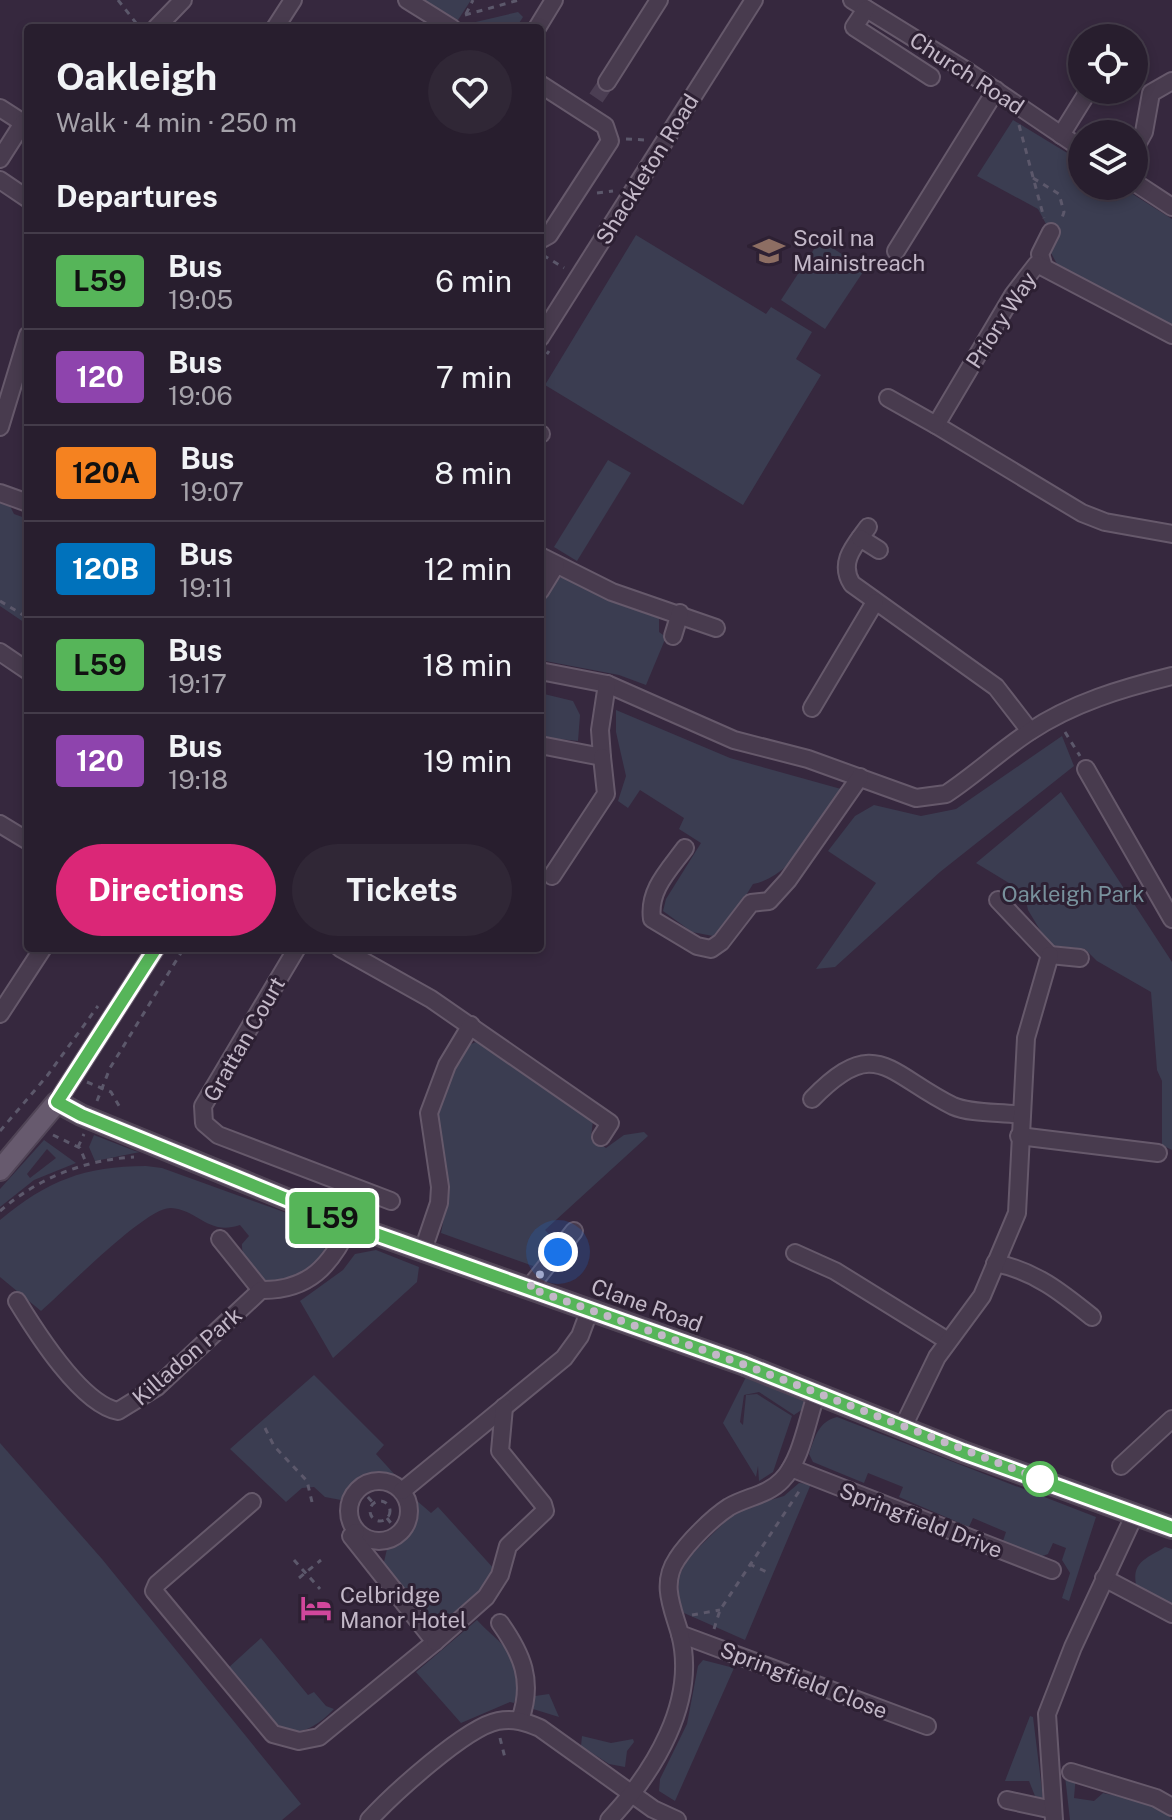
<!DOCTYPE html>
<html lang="en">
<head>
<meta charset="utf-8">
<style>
	body { margin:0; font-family:"Public Sans",sans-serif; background:#302736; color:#f1f3f6; height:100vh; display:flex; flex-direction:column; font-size:30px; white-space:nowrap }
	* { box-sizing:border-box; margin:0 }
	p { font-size:26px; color:#a5a2aa }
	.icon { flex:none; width:44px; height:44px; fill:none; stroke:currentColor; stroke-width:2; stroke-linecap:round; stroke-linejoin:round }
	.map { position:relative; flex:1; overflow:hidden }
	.sheet { position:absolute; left:24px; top:24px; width:520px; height:928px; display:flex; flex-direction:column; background:#281e2e; border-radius:8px; box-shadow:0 4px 12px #0003,0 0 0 2px #443c4a }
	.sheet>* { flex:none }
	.badge { padding:0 16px; border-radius:6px; font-size:28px; line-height:52px }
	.tools { position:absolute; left:1068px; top:24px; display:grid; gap:16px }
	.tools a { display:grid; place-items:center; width:80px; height:80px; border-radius:50%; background:#281e2e; box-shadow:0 4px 12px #0003,0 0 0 2px #443c4a; font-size:40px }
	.you { position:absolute; width:40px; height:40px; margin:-20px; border:6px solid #fff; border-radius:50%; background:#1a73e8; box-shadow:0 0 0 12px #1a73e833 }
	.map>.badge { position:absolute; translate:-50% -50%; box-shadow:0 0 0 4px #fff }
	h2 { padding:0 32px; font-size:30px; line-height:72px }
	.round { display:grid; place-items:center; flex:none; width:84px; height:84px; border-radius:42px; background:#302736 }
	.head { display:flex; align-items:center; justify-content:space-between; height:136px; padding:0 32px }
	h1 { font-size:38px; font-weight:700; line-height:60px }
	.cta { display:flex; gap:16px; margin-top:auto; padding:16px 32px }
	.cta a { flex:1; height:92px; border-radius:48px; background:#db2777; color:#fff; font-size:32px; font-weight:700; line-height:92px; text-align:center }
	.cta a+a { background:#302736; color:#f1f3f6 }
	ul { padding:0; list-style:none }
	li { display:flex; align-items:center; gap:24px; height:96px; padding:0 32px; border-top:2px solid #443c4a }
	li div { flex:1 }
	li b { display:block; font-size:30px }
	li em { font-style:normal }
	li .badge { min-width:88px; font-weight:700; text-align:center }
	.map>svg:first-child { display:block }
	.green { fill:#3b3d51; fill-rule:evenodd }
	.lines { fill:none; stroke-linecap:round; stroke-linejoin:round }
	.minor-tunnel { stroke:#4b3e53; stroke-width:16; stroke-dasharray:16 8; stroke-linecap:butt }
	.minor-casing { stroke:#66596b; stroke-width:20 }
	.major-casing { stroke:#514557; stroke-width:24 }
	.path { stroke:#5c586b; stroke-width:3; stroke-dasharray:6 6; stroke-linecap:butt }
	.minor { stroke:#483b4e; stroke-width:16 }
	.major { stroke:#675a6e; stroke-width:20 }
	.line-casing { stroke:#fff; stroke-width:18 }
	.line { stroke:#56b559; stroke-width:12 }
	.walk { stroke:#c3b8c8; stroke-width:8; stroke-dasharray:0 14.4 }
	.stop-dot { fill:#fff; stroke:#56b559; stroke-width:4 }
	.labels { text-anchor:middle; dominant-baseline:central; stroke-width:6; stroke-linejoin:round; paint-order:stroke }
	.street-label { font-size:22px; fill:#c3b8c8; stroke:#2d2033 }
	.poi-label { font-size:22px; fill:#c3b8c8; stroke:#2d2033; text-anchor:start }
	.park-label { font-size:22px; fill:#78919c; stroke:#2d2033 }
</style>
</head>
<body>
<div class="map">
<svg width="1172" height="1820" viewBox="0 0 1172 1820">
	<rect width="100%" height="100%" fill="#36283e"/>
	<g class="green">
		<path d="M424 0H471L458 20Z"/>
		<path d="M518 12 523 17 516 28H473L467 24Z"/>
		<path d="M1013 120 1082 162V186H1120L1172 219V327L1130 308 1057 264 1051 253 1057 233 1046 224 1038 209 977 176Z"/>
		<path d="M636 235 766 314 771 307 812 332 796 359 821 375 743 505 545 385Z"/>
		<path d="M820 240 865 269 825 329 781 300Z"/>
		<path d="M608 460 631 473 577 561 554 547Z"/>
		<path d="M0 503 10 506 14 514 28 519V625L0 606Z"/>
		<path d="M563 577 599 595 659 613V632L666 637 646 685 619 675 540 660C540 635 531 587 563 577Z"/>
		<path d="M540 693 573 701 580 715 578 741 540 737Z"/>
		<path d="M616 710 730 758 841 789C818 824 796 875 753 884L735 913 713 936 692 932 663 911 666 899 701 843 679 829 684 818 640 790 628 808 618 801 626 776 616 732Z"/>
		<path d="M1062 736 1074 766 940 872 835 967 816 969 876 883 828 851 855 816 874 805 921 816 956 809Z"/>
		<path d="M1061 792 1172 962V1150L1162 1145V1081L1157 1070 1151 992 1097 961 1085 949 1049 945 1028 910 1024 892 976 863Z"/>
		<path d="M476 1042H483L593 1120 591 1138 606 1148 624 1135 644 1132 648 1136 545 1230 555 1241 536 1267 441 1233 449 1193 437 1110 453 1070 469 1045Z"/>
		<path d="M94 1135 135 1151 140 1152 95 1161 89 1147Z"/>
		<path d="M44 1140 76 1163 34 1180 0 1207V1189ZM47 1149 56 1158 30 1178 27 1174Z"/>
		<path d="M146 1166 162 1168 309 1221 327 1232 324 1251 328 1255 302 1274 267 1283C254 1277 241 1258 242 1244L249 1236 240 1225C208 1236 199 1210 171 1208 147 1206 64 1291 41 1311L0 1277V1220C47 1181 84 1166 146 1166Z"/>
		<path d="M376 1250 419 1267 417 1282 333 1358 300 1301 343 1270 355 1254Z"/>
		<path d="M749 1371 808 1397 803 1409 794 1415 759 1392 744 1395 740 1422 743 1425 746 1395 757 1394 792 1416 773 1472 759 1481 758 1466 756 1477 723 1423Z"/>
		<path d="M314 1375 384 1445 376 1454 396 1476 368 1478 341 1500 325 1497 314 1487 302 1488 286 1502 230 1449Z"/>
		<path d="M837 1417 1096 1517 1069 1601 1062 1598 1070 1573 1062 1560 1066 1548 1053 1543 1048 1554 1037 1558 1002 1544 1006 1532 973 1518 969 1527 899 1497 903 1487 868 1473 864 1483 813 1462 809 1454C815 1437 818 1422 837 1417Z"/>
		<path d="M0 1443 102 1559 301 1804 282 1820H0Z"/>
		<path d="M799 1483 811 1484 745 1640 684 1613 678 1599 679 1576 688 1558 737 1510 784 1496Z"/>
		<path d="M416 1500 431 1513 438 1507 495 1570 481 1595 449 1623 427 1620 383 1566 387 1549 411 1527Z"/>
		<path d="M1165 1547 1172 1549V1606L1137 1588C1130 1562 1146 1559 1165 1547Z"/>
		<path d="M477 1620C499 1645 534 1659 514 1703L510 1702 461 1723 416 1672Z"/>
		<path d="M261 1638 308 1695 314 1692 326 1706 334 1709C284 1762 260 1709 227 1669Z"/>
		<path d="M703 1660 734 1668 675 1801 659 1791 660 1779 687 1724 698 1666Z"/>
		<path d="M549 1694 559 1717 533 1709 535 1696Z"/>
		<path d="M1030 1716 1033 1717 1043 1798 1035 1796 1029 1781H1005Z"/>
		<path d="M582 1736 611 1743 633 1739 634 1742 627 1751 625 1767 609 1764 581 1746Z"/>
		<path d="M1076 1775 1074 1798 1094 1801 1103 1793C1124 1798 1160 1800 1172 1820H1070L1065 1776Z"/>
	</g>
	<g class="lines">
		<path class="minor-tunnel" d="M596 98 607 82"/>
		<defs>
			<g id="minor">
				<path d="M407 0 452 28"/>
				<path d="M852 0 967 71 1082 149"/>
				<path d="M866 9 854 27 931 77"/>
				<path d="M156 28 183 0"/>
				<path d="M275 28 293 0"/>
				<path d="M537 28 554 0"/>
				<path d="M607 82 659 0"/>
				<path d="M540 84 605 126 610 141 549 235 540 240"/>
				<path d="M0 108 28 126"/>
				<path d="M1061 135 1089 90"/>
				<path d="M1134 150 1144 132 1151 93 1172 81"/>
				<path d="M0 159 23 123"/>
				<path d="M0 180 28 199"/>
				<path d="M1134 182 1172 207"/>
				<path d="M896 251 996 90"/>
				<path d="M1043 264 1040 254 1051 232"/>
				<path d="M1172 335 1037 264 1013 295 936 425 1082 513 1105 522 1172 534"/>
				<path d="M540 338 754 0"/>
				<path d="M888 398 936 425"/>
				<path d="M0 427 28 335"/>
				<path d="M540 434H541"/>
				<path d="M0 493 28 503"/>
				<path d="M868 527C855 545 838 562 852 584L996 687 1030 731"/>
				<path d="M860 538 879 550"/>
				<path d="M540 556 612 592 716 628"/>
				<path d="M540 591 556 565"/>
				<path d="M673 636 680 613"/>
				<path d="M0 652 28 671"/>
				<path d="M540 671 607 684 734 740 808 759 916 798 946 794C975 775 1000 751 1029 732 1072 703 1123 688 1172 676"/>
				<path d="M812 708 875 602"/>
				<path d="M540 745 602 757 600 730 607 684"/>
				<path d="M1086 769 1172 919"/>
				<path d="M0 824 28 841"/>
				<path d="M685 848C669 870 648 890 652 919L697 946 711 949 721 942 751 903 769 901 788 880 860 777"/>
				<path d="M552 876 606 794 602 757"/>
				<path d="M998 900 1050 955"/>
				<path d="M297 948 203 1106 204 1123 218 1135 391 1201"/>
				<path d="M340 948 431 999 610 1123 601 1137"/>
				<path d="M1050 955 1080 958"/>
				<path d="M0 1014 43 948"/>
				<path d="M812 1099C876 1033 888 1074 953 1106 971 1114 1001 1112 1021 1115"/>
				<path d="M57 1102 156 948"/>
				<path d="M1019 1136 1158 1153"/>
				<path d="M220 1239 261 1290"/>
				<path d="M423 1250 439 1203 440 1187 429 1113 447 1065 471 1025"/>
				<path d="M795 1253 835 1271 948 1341"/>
				<path d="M995 1263C1035 1271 1061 1292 1092 1317"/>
				<path d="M529 1288 574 1231"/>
				<path d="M17 1301C36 1332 81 1404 118 1411L157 1387 261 1290C309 1291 331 1265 350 1225"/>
				<path d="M903 1427 937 1357 982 1296 1017 1213 1026 1038 1050 955"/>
				<path d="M1121 1466 1172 1419"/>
				<path d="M791 1468 1052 1570"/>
				<circle cx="379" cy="1511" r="30"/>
				<path d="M402 1491 564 1358 580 1336 590 1309"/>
				<path d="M252 1502 157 1584 154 1591 273 1734 299 1741 319 1737 435 1642 351 1536 356 1532"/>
				<path d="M1104 1578 1172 1614"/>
				<path d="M500 1623C522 1654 534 1681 520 1720"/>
				<path d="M680 1634 927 1726"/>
				<path d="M435 1642 486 1597 500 1575 508 1546 545 1511 543 1504 500 1451 504 1407"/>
				<path d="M1071 1772 1156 1798 1172 1807"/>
				<path d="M1007 1800 1053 1810"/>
				<path d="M369 1820C392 1795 466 1727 498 1721 514 1718 526 1722 540 1728L653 1809 677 1820"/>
				<path d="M609 1820C653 1773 698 1702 680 1634 673 1609 660 1584 677 1559 688 1542 712 1518 729 1507 746 1497 768 1495 782 1480 801 1461 807 1421 816 1395"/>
				<path d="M1054 1820 1047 1714 1073 1647 1135 1514"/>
			</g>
			<path id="major" d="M0 1170 57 1102 81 1115 350 1225 745 1365 963 1452 1172 1528"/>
		</defs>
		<use href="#minor" class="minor-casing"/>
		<use href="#major" class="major-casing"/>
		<g class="path">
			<path d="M118 0 140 28"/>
			<path d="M466 14 473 0"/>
			<path d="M465 15 519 0"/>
			<path d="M1019 125 1044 218"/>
			<path d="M626 139 646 140"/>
			<path d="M1033 178 1059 194 1064 212 1061 221"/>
			<path d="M597 193 613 191"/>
			<path d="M543 255 564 268"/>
			<path d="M540 364 549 351"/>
			<path d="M0 601 28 618"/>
			<path d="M1065 732 1080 756"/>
			<path d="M87 1082 111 1092 122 1111"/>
			<path d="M97 1101 110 1068 184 948"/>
			<path d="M0 1131 47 1076 98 1006"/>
			<path d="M53 1135 80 1148 87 1165"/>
			<path d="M78 1147 84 1134"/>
			<path d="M0 1211C38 1178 84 1160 134 1157"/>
			<path d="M265 1428 274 1446 307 1481 312 1502"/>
			<path d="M360 1488 374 1504"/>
			<circle cx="380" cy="1511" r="10"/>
			<path d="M387 1518 400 1535"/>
			<path d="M294 1560 320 1589"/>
			<path d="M749 1564 767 1572"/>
			<path d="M299 1578 321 1560"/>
			<path d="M692 1615 720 1610"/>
			<path d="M714 1629 720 1610 800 1490"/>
			<path d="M500 1738 505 1758"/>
		</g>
		<use href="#minor" class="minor"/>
		<use href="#major" class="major"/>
	</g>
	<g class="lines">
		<defs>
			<path id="line" d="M156 948 57 1102 81 1115 350 1225 745 1365 963 1452 1172 1528"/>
		</defs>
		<use href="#line" class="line-casing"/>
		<use href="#line" class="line"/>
		<path class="walk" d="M558 1252 529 1288 745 1365 1040 1479"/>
	</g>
	<defs>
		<symbol id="school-bare" viewBox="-9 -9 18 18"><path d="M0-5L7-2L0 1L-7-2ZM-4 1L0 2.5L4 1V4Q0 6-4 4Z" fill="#8d6e63" stroke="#2d2033" stroke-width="2.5" paint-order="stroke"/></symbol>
		<symbol id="hotel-bare" viewBox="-9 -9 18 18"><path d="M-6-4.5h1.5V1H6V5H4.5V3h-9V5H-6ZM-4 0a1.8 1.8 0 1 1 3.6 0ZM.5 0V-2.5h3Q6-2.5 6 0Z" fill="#d1479c" stroke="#2d2033" stroke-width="2.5" paint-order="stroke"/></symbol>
	</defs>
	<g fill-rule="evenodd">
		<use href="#school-bare" x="747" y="229" width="44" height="44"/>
		<use href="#hotel-bare" x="294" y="1586" width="44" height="44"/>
	</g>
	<circle class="stop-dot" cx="1040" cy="1479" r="16"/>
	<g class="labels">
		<g class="street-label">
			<text transform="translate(967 73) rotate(33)">Church Road</text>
			<text transform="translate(647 169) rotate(-58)">Shackleton Road</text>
			<text transform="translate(1001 320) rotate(-57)">Priory Way</text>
			<text transform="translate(244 1039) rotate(-60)">Grattan Court</text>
			<text transform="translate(647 1305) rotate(20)">Clane Road</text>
			<text transform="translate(187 1356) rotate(-41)">Killadon Park</text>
			<text transform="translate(921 1520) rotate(21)">Springfield Drive</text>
			<text transform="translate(804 1680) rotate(21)">Springfield Close</text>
		</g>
		<g class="poi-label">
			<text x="793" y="238">Scoil na<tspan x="793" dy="25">Mainistreach</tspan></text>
			<text x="340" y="1595">Celbridge<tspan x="340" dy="25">Manor Hotel</tspan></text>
		</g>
		<g class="park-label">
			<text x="1073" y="894">Oakleigh Park</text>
		</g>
	</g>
</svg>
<div class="tools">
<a><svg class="icon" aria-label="locate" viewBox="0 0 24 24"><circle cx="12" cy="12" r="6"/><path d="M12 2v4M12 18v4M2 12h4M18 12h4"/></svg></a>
<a><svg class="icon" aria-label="layers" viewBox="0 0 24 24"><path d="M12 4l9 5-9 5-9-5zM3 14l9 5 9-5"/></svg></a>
</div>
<div class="you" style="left:558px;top:1252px"></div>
<b class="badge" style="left:332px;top:1218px;background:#56b559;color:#111">L59</b>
<section class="sheet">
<div class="head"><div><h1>Oakleigh</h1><p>Walk · 4 min · 250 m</p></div><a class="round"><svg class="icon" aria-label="heart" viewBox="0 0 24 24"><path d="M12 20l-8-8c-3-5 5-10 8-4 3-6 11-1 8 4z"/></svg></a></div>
<h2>Departures</h2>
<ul>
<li><span class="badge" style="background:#56b559;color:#111">L59</span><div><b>Bus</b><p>19:05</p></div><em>6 min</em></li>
<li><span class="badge" style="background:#8e44ad;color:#fff">120</span><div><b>Bus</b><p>19:06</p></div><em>7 min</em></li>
<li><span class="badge" style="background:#f58220;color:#111">120A</span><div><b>Bus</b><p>19:07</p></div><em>8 min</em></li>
<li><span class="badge" style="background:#0072bc;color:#fff">120B</span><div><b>Bus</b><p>19:11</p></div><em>12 min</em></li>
<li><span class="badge" style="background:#56b559;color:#111">L59</span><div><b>Bus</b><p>19:17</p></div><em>18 min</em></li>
<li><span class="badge" style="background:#8e44ad;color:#fff">120</span><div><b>Bus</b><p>19:18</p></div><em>19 min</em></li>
</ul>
<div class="cta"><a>Directions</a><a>Tickets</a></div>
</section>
</div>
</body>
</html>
